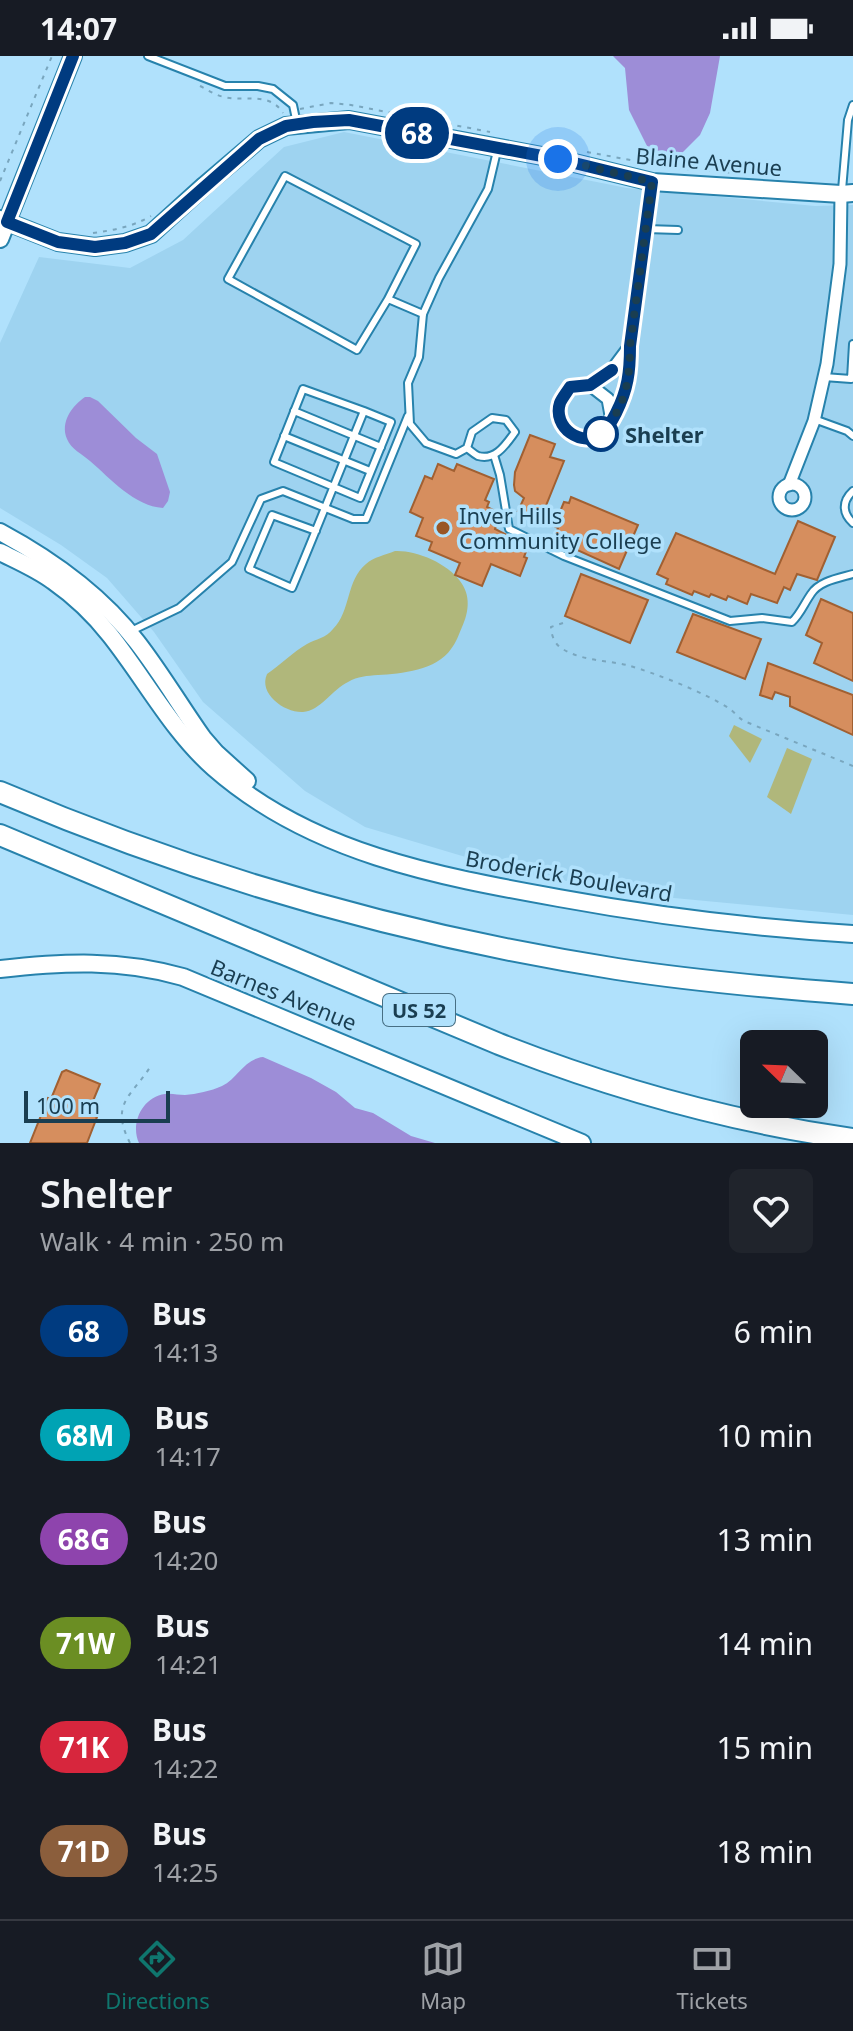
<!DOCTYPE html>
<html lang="en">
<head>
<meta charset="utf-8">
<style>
	body { margin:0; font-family:"Noto Sans",sans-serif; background:#20242c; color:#f1f3f6; height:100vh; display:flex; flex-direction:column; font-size:30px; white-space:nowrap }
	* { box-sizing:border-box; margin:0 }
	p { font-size:26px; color:#9ea1a6 }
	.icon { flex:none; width:44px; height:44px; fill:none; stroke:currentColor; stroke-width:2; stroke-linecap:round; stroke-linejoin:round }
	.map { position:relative; height:1087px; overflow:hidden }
	.drawer { display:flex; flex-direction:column; background:#171b24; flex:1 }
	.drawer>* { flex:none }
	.badge { padding:0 16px; border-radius:26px; font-size:28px; line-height:52px }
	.needle { width:52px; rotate:293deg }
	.buttons { position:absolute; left:740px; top:974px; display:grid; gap:16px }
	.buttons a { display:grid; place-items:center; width:88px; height:88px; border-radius:12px; background:#171b24; box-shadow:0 8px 32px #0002; font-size:40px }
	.scale { position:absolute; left:24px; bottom:20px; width:146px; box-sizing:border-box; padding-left:8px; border:4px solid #1a3e51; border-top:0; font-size:22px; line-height:28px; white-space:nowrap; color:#1a3e51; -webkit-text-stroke:6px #b0e1fc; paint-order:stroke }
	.you { position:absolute; width:40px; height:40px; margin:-20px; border:6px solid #fff; border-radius:50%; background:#1a73e8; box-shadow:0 0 0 12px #1a73e833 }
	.map>.badge { position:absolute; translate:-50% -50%; box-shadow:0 0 0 4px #fff }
	.round { display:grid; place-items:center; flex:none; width:84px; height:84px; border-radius:12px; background:#20242c }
	.overview { display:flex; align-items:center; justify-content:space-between; height:136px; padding:0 40px }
	h1 { font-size:38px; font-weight:600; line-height:60px }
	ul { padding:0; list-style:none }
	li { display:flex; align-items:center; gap:24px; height:104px; padding:0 40px }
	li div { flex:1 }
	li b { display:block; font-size:30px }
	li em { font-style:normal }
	li .badge { min-width:88px; font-weight:700; text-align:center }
	.status { display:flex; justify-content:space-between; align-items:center; height:56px; padding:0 40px; background:#171b24; direction:ltr }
	.status svg { height:22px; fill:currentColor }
	.menu { display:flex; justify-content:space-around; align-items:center; height:112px; border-top:2px solid #363941; background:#171b24; font-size:22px; color:#9ea1a6 }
	.menu a { display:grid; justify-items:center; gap:4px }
	.menu .selected { color:#0f766e }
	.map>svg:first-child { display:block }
	.built { fill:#9ed3f0 }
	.green { fill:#b0b77b }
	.water { fill:#9d8dd7 }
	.building { fill:#d68e5e; stroke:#a16032; stroke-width:2 }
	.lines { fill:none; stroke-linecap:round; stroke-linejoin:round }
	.lane-casing { stroke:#2782ac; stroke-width:10 }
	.street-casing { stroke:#2782ac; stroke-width:15 }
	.secondary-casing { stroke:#2782ac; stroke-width:20 }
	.highway-casing { stroke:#2782ac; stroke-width:24 }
	.path { stroke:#79a6be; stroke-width:2; stroke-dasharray:4 6; stroke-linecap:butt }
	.lane { stroke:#fff; stroke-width:6 }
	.street { stroke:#fff; stroke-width:11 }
	.secondary { stroke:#fff; stroke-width:16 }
	.highway { stroke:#fff; stroke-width:20 }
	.line-casing { stroke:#fff; stroke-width:18 }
	.line { stroke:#003b80; stroke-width:12 }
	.walk { stroke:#1a3e51; stroke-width:8; stroke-dasharray:0 14.4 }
	.stop-dot { fill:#fff; stroke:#003b80; stroke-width:4 }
	.poi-dot { fill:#995626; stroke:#b0e1fc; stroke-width:3 }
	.labels { text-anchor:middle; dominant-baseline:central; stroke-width:7; stroke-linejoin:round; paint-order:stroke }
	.shield { fill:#b0e1fc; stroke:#476f84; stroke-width:2 }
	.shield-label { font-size:20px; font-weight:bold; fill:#1a3e51 }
	.street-label { font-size:22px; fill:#1a3e51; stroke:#b0e1fc }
	.stop-label { font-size:22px; font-weight:bold; fill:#1a3e51; stroke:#b0e1fc; text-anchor:start }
	.poi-label { font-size:22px; fill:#1a3e51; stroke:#b0e1fc; text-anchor:start }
</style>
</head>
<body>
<div class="status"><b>14:07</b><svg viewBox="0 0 49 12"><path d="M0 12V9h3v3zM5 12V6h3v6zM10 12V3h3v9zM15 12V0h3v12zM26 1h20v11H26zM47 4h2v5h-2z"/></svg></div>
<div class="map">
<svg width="853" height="1087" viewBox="0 0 853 1087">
	<rect width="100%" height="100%" fill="#b0e1fc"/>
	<path class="built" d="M344 76 627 132 815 150 853 149V859L674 842 523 818 365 771 305 735 203 646 154 576 107 522 61 489 0 452V287L39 201 130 212 183 184 284 91Z"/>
	<g class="green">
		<path d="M395 495C416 494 447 507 460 525 471 539 469 556 462 571 459 578 456 587 451 593 437 614 401 618 378 619 367 620 358 620 348 626 333 633 320 655 303 656 285 657 258 638 267 618 280 609 293 596 307 588 316 583 326 582 333 573 351 555 346 524 366 508 374 501 385 499 395 495Z"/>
		<path d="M734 669 762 683 750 707 729 680Z"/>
		<path d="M787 692 812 703 791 758 767 741Z"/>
	</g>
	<g class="water">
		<path d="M613 0H720L710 57 700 79 679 100 657 98 647 90 629 54 625 12Z"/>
		<path d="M85 341H90L98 345 136 382 157 398 170 436 168 445 163 452C134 450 111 423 90 405 82 398 71 393 67 383 60 366 72 350 85 341Z"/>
		<path d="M263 1001 311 1022 336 1036 355 1052 373 1057 411 1080 435 1087H139C130 1068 142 1041 165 1038 172 1037 178 1039 185 1039 196 1038 211 1035 222 1030 238 1022 244 1003 263 1001Z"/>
	</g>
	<g class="building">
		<path d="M530 379 555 388 550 401 564 405 541 462 518 455 524 442 515 435 514 429 515 416Z"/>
		<path d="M438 408 454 415 457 408 494 423 485 444 489 446 487 451 493 454 487 466 496 470 495 473 523 487 522 491 527 493 524 501 527 502 520 520 491 508 482 530 455 519 460 507 429 494 432 486 416 480 423 462 410 456 425 420 432 423Z"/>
		<path d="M571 441 638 469 619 513 555 484 558 472 554 470 564 446 569 447Z"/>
		<path d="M798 465 835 481 817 524 797 518 790 534 784 531 777 547 751 538 747 548 728 540 726 544 711 538 709 541 694 535 692 539 666 528 668 523 657 518 676 477 775 518Z"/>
		<path d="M581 518 648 544 630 587 565 560Z"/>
		<path d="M821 543 853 557V625L814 607 822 587 806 579Z"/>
		<path d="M693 558 761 583 745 623 677 596Z"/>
		<path d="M768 607 853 639V679L790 650V641L775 636 772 643 760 639Z"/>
		<path d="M66 1014 100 1028 88 1057 97 1061 87 1087H30L48 1042 51 1043 62 1016Z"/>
	</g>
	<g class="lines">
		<defs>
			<g id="lane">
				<path d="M148 0 225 30H258L273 33 293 49 297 68"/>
				<path d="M842 134 848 64 853 49"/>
				<path d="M646 173 678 174"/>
				<path d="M388 243 357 294 228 223 285 120 416 188 388 243 423 258"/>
				<path d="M824 321 851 323 853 288"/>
				<path d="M294 355 381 391"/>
				<path d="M814 363 847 375 853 380"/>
				<path d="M284 380 370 415"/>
				<path d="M467 392C471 395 474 398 478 400 496 405 506 388 515 376L506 364 492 362 472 376 467 392 456 398 426 387 410 368 408 327 419 301 423 258 439 222 488 133 497 95"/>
				<path d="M494 399 500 419 509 473 564 500 730 565 762 562 792 566C801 557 804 548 811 538 819 525 839 522 853 518"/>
				<path d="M853 435C842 445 842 457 853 467"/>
				<path d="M316 475 272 459 249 513 292 532C317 473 340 414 364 355L303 333 274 406 360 442 391 366 364 355"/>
				<path d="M131 575 179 552 232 506 261 443 283 435 353 463H366L408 360"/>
			</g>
			<g id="street">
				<path d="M630 290 612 314 590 329 570 331C567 336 562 342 560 347 552 371 582 393 602 377 608 372 613 363 616 357 628 333 630 316 630 290L652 126"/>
				<path d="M590 329 608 343 612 365"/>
				<circle cx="792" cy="441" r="13"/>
				<path d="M789 429 814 365 827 308 840 208 841 138"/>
			</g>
			<g id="secondary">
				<path d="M0 163 58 186 95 191 125 187 151 178 205 129 259 83 286 70 349 64 558 103 652 126 841 138 853 137"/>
				<path d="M0 183 73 0"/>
				<path d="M0 476C52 504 101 539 137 586 161 617 181 651 203 682L216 697 247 725"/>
				<path d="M0 496C18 505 37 513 53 525 73 539 95 560 110 579 145 623 172 675 214 712 311 797 436 820 559 842 657 860 754 872 853 878"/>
				<path d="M0 913C64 906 120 903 183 921L582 1087"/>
			</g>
			<g id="highway">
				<path d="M0 736C197 820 406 880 617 913 695 925 774 932 853 938"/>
				<path d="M0 779 499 988C614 1033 731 1066 853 1083"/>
			</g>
		</defs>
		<use href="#lane" class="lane-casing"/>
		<use href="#street" class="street-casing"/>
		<use href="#secondary" class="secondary-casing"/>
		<use href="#highway" class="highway-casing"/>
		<g class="path">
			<path d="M200 30C208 34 215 39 224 41 245 46 269 35 283 57"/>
			<path d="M300 53 331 47 351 49 490 76"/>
			<path d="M587 96 674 112 747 118"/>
			<path d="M0 125 52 0"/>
			<path d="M93 177C114 174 132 171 151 160"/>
			<path d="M563 567 551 571C551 579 555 588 561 592 581 605 605 604 627 609 655 617 706 637 730 653 735 657 739 662 744 665L853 710"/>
			<path d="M130 1087C109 1046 133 1040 152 1008"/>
		</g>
		<use href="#lane" class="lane"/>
		<use href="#street" class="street"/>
		<use href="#secondary" class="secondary"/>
		<use href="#highway" class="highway"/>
	</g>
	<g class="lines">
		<defs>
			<path id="line" d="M73 0 7 166 58 186 95 191 125 187 151 178 259 83 286 70 313 66 349 64 558 103 652 126 630 290C630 316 628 333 616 357 613 363 608 372 602 377 582 393 552 371 560 347 562 342 567 336 570 331L590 329 612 314"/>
		</defs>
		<use href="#line" class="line-casing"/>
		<use href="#line" class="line"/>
		<path class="walk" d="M558 103 652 126 630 290C630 325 625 352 601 378"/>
	</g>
	<circle class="stop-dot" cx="601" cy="378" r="16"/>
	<circle class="poi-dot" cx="443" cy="472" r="8"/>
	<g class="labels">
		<rect class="shield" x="383" y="938" width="72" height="32" rx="6"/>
		<g class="shield-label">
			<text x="419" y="954">US 52</text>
		</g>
		<g class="street-label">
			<text transform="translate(709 105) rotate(5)">Blaine Avenue</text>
			<text transform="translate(569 819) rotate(10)">Broderick Boulevard</text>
			<text transform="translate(284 938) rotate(22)">Barnes Avenue</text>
		</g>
		<g class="stop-label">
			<text x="625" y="378">Shelter</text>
		</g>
		<g class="poi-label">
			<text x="459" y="459">Inver Hills<tspan x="459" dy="25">Community College</tspan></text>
		</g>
	</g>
</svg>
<div class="buttons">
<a><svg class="needle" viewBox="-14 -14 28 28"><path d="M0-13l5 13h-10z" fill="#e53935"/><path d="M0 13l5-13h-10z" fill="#9ea1a6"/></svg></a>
</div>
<div class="scale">100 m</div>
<div class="you" style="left:558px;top:103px"></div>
<b class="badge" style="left:417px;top:77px;background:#003b80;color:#fff">68</b>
</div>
<section class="drawer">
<div class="overview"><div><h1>Shelter</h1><p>Walk · 4 min · 250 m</p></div><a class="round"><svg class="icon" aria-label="heart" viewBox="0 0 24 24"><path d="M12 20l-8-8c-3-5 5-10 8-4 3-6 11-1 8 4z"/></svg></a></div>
<ul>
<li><span class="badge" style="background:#003b80;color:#fff">68</span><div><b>Bus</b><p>14:13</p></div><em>6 min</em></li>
<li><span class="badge" style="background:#00a3b4;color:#fff">68M</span><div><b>Bus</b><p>14:17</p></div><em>10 min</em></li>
<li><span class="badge" style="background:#8e44ad;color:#fff">68G</span><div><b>Bus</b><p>14:20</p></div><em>13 min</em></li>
<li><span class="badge" style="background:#6b8e23;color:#fff">71W</span><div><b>Bus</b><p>14:21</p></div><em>14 min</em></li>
<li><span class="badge" style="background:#d7263d;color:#fff">71K</span><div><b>Bus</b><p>14:22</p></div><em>15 min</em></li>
<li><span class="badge" style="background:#8b5e3c;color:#fff">71D</span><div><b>Bus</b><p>14:25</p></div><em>18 min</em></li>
</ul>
</section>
<nav class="menu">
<a class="selected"><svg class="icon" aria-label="directions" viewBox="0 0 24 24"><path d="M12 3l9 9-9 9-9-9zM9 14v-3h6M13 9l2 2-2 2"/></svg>Directions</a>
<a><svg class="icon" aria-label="map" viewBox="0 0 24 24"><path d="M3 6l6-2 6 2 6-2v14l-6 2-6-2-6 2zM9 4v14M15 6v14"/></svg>Map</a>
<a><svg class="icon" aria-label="tickets" viewBox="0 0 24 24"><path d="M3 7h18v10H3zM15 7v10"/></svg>Tickets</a>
</nav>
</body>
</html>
